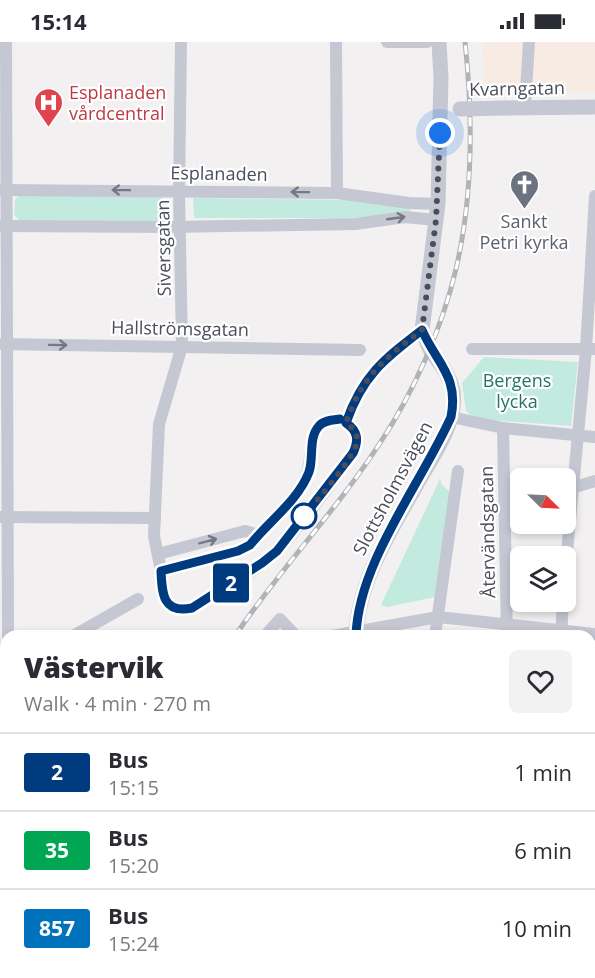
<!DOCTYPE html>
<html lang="en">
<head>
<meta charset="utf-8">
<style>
	body { margin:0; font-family:"Open Sans",sans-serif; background:#f2f2f3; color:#2b2b33; height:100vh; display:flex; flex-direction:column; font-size:22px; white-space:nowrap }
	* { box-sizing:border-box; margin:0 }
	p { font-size:20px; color:#7c7c81 }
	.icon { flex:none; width:33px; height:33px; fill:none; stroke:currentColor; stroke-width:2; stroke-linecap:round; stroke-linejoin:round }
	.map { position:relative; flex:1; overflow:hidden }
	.drawer { position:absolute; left:0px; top:588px; width:596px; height:348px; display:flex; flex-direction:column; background:#fff; border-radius:18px 18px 0 0; box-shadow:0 3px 9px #0003 }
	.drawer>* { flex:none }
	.badge { padding:0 12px; border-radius:4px; font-size:21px; line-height:39px }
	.needle { width:39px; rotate:114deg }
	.tools { position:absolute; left:510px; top:426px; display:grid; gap:12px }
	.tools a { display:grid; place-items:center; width:66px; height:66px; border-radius:9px; background:#fff; box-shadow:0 3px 9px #0003; font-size:30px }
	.you { position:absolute; width:30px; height:30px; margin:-15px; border:4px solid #fff; border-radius:50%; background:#1a73e8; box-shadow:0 0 0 9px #1a73e833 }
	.map>.badge { position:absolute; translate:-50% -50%; box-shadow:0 0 0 3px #fff }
	.round { display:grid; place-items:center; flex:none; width:63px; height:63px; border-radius:9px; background:#f2f2f3 }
	.summary { display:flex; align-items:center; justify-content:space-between; height:102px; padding:0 24px }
	h1 { font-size:28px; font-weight:800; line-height:45px }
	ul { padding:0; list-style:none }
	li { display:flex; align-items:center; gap:18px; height:78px; padding:0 24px; border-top:2px solid #e1e1e2 }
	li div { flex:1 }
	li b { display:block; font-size:22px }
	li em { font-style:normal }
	li .badge { min-width:66px; font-weight:700; text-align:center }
	.status { display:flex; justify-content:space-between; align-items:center; height:42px; padding:0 30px; background:#fff; direction:ltr }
	.status svg { height:16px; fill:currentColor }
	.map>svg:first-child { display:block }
	.commercial { fill:#fafaeb }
	.medical { fill:#f8ebe3 }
	.green { fill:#c3eade }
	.water { fill:#95bce2 }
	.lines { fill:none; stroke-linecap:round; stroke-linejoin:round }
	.minor { stroke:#c5c8d3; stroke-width:12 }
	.tertiary { stroke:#c5c8d3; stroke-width:15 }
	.rail-casing { stroke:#b2b3b9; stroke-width:5 }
	.rail { stroke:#fff; stroke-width:3; stroke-dasharray:9; stroke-linecap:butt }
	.tertiary-bridge { stroke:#c5c8d3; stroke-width:15 }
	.oneway { stroke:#757985 }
	.line-casing { stroke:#fff; stroke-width:14 }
	.line { stroke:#003b80; stroke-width:9 }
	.walk { stroke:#4a4e5b; stroke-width:6; stroke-dasharray:0 10.8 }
	.stop-dot { fill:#fff; stroke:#003b80; stroke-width:3 }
	.labels { text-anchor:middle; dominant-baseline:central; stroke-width:4.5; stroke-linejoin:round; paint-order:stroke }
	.street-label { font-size:18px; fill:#4a4e5b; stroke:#fff }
	.health-label { font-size:18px; fill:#be3a42; stroke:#fff; text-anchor:start }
	.worship-label { font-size:18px; fill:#5b616d; stroke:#fff }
	.park-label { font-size:18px; fill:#227563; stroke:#fff }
</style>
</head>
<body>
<div class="status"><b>15:14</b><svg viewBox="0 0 49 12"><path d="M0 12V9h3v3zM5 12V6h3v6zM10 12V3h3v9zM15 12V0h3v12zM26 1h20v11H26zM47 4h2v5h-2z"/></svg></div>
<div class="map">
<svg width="595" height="936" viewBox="0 0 595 936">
	<rect width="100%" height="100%" fill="#f2f0f0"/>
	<path class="commercial" d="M93 930H360L355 936H86Z"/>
	<path class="medical" d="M482 0H595V50H486Z"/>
	<g class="green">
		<path d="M20 152 158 153 167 160 169 171 167 180 20 179 14 173 15 158Z"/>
		<path d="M193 156 353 158 411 165 410 170 351 176H194Z"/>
		<path d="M484 315 578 320 571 384 476 377 466 369 462 341Z"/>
		<path d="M440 437 442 443 450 450 435 555 387 565 381 563Z"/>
	</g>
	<path class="water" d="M595 811V936H379L384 930H590V812Z"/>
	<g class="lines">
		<g class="minor">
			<path d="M6 0 8 594"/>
			<path d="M336 0 337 151"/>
			<path d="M387 0H427"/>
			<path d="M525 65 529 0"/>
			<path d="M1 148 337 151 409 161 438 162"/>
			<path d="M1 184 170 185 355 182 405 175 436 178"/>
			<path d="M1 302 360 308"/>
			<path d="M472 307H595"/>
			<path d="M451 375 503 386 595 395"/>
			<path d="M346 381C362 334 384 317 422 288"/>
			<path d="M503 386 507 594"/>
			<path d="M572 446 595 439"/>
			<path d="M0 475 155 476"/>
			<path d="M158 512 245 489 258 493"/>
			<path d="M566 521 586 307 595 154"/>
			<path d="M161 529 238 509 250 503C267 482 289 464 303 441 314 424 307 398 318 385 331 370 359 380 357 400 356 412 288 499 276 510 253 532 219 549 193 566L184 568 168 562 162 548 161 529 154 494 159 382 182 304 179 149 181 0"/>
			<path d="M73 594 138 557"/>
			<path d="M265 594 280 577 296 594"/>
			<path d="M332 594 438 575 595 592"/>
			<path d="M435 594 458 429"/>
			<path d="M561 594 563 560"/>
			<path d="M0 636 6 633"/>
			<path d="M590 698 595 699"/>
			<path d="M0 873 6 868"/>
		</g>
		<g class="tertiary">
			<path d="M505 66 595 65"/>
			<path d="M356 594C358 538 391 489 417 442 432 415 458 381 453 349 450 333 440 322 431 309 427 302 425 295 422 288L438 162 441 36 439 0"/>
			<path d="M590 748 595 747"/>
			<path d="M76 936 83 930"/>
		</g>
		<defs>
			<g id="rail">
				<path d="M235 594C280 527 336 469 380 401 414 350 442 286 456 227 473 154 473 74 465 0"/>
				<path d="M0 847 6 842"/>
			</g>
		</defs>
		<use href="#rail" class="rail-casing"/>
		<use href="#rail" class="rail"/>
		<path class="tertiary-bridge" d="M460 67 505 66"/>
	</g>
	<defs><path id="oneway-shaft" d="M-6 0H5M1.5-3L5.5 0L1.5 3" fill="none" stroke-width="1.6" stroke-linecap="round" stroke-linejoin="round" transform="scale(1.5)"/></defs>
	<g class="oneway">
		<use href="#oneway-shaft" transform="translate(121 148) rotate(-179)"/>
		<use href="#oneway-shaft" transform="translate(300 150) rotate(-179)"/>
		<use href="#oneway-shaft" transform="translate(396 176) rotate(-8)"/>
		<use href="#oneway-shaft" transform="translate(58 303) rotate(1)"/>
		<use href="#oneway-shaft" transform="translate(208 499) rotate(-15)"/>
	</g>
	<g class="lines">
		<defs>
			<path id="line" d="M340 377C333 378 324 378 319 384 308 396 314 416 309 430 298 459 268 480 250 503L238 509 161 529C162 552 163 572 192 566L262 521 277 509 353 411C359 398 358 389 346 381 362 334 384 317 422 288 437 322 459 334 451 375 421 442 358 521 356 594"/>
		</defs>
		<use href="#line" class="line-casing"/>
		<use href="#line" class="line"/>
		<path class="walk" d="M304 474C315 461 355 415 357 400 358 391 353 386 346 381 362 334 384 317 422 288L436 178 440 91"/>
	</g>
	<defs>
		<symbol id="hospital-pin" viewBox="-11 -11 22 30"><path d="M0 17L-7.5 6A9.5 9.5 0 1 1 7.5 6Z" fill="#e0444e" stroke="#fff"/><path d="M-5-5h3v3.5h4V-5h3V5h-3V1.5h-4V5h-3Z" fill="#fff"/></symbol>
		<symbol id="church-pin" viewBox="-11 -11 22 30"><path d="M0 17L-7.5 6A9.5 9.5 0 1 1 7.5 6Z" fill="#6b7280" stroke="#fff"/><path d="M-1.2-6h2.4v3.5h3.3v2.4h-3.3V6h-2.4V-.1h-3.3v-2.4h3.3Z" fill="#fff"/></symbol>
	</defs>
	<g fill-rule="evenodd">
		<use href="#hospital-pin" x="32" y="44" width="33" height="45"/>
		<use href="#church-pin" x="508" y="126" width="33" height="45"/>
	</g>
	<circle class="stop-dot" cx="304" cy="474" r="12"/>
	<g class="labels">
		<g class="street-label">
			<text transform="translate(517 46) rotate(-1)">Kvarngatan</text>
			<text transform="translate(219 131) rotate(1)">Esplanaden</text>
			<text transform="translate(163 206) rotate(-91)">Siversgatan</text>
			<text transform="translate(180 286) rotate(1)">Hallströmsgatan</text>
			<text transform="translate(392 446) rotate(-62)">Slottsholmsvägen</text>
			<text transform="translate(487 490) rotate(-91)">Återvändsgatan</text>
		</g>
		<g class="health-label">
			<text x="69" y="50">Esplanaden<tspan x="69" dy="21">vårdcentral</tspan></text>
		</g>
		<g class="worship-label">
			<text x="524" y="179">Sankt<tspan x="524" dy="21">Petri kyrka</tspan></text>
		</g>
		<g class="park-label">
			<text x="517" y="338">Bergens<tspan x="517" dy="21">lycka</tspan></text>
		</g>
	</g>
</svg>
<div class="tools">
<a><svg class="needle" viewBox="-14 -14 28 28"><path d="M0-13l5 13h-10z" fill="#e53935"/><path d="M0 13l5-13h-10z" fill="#7c7c81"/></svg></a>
<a><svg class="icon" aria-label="layers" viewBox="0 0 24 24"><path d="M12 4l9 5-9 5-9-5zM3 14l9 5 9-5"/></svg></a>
</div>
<div class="you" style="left:440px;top:91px"></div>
<b class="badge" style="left:231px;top:541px;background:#003b80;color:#fff">2</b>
<section class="drawer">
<div class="summary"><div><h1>Västervik</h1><p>Walk · 4 min · 270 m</p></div><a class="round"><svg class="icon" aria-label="heart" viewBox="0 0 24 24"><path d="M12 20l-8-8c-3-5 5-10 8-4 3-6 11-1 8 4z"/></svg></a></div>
<ul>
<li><span class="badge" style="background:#003b80;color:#fff">2</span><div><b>Bus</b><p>15:15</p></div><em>1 min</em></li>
<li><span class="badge" style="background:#00a651;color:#fff">35</span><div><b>Bus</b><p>15:20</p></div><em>6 min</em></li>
<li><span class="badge" style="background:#0072bc;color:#fff">857</span><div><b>Bus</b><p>15:24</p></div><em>10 min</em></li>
</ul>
</section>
</div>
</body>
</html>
